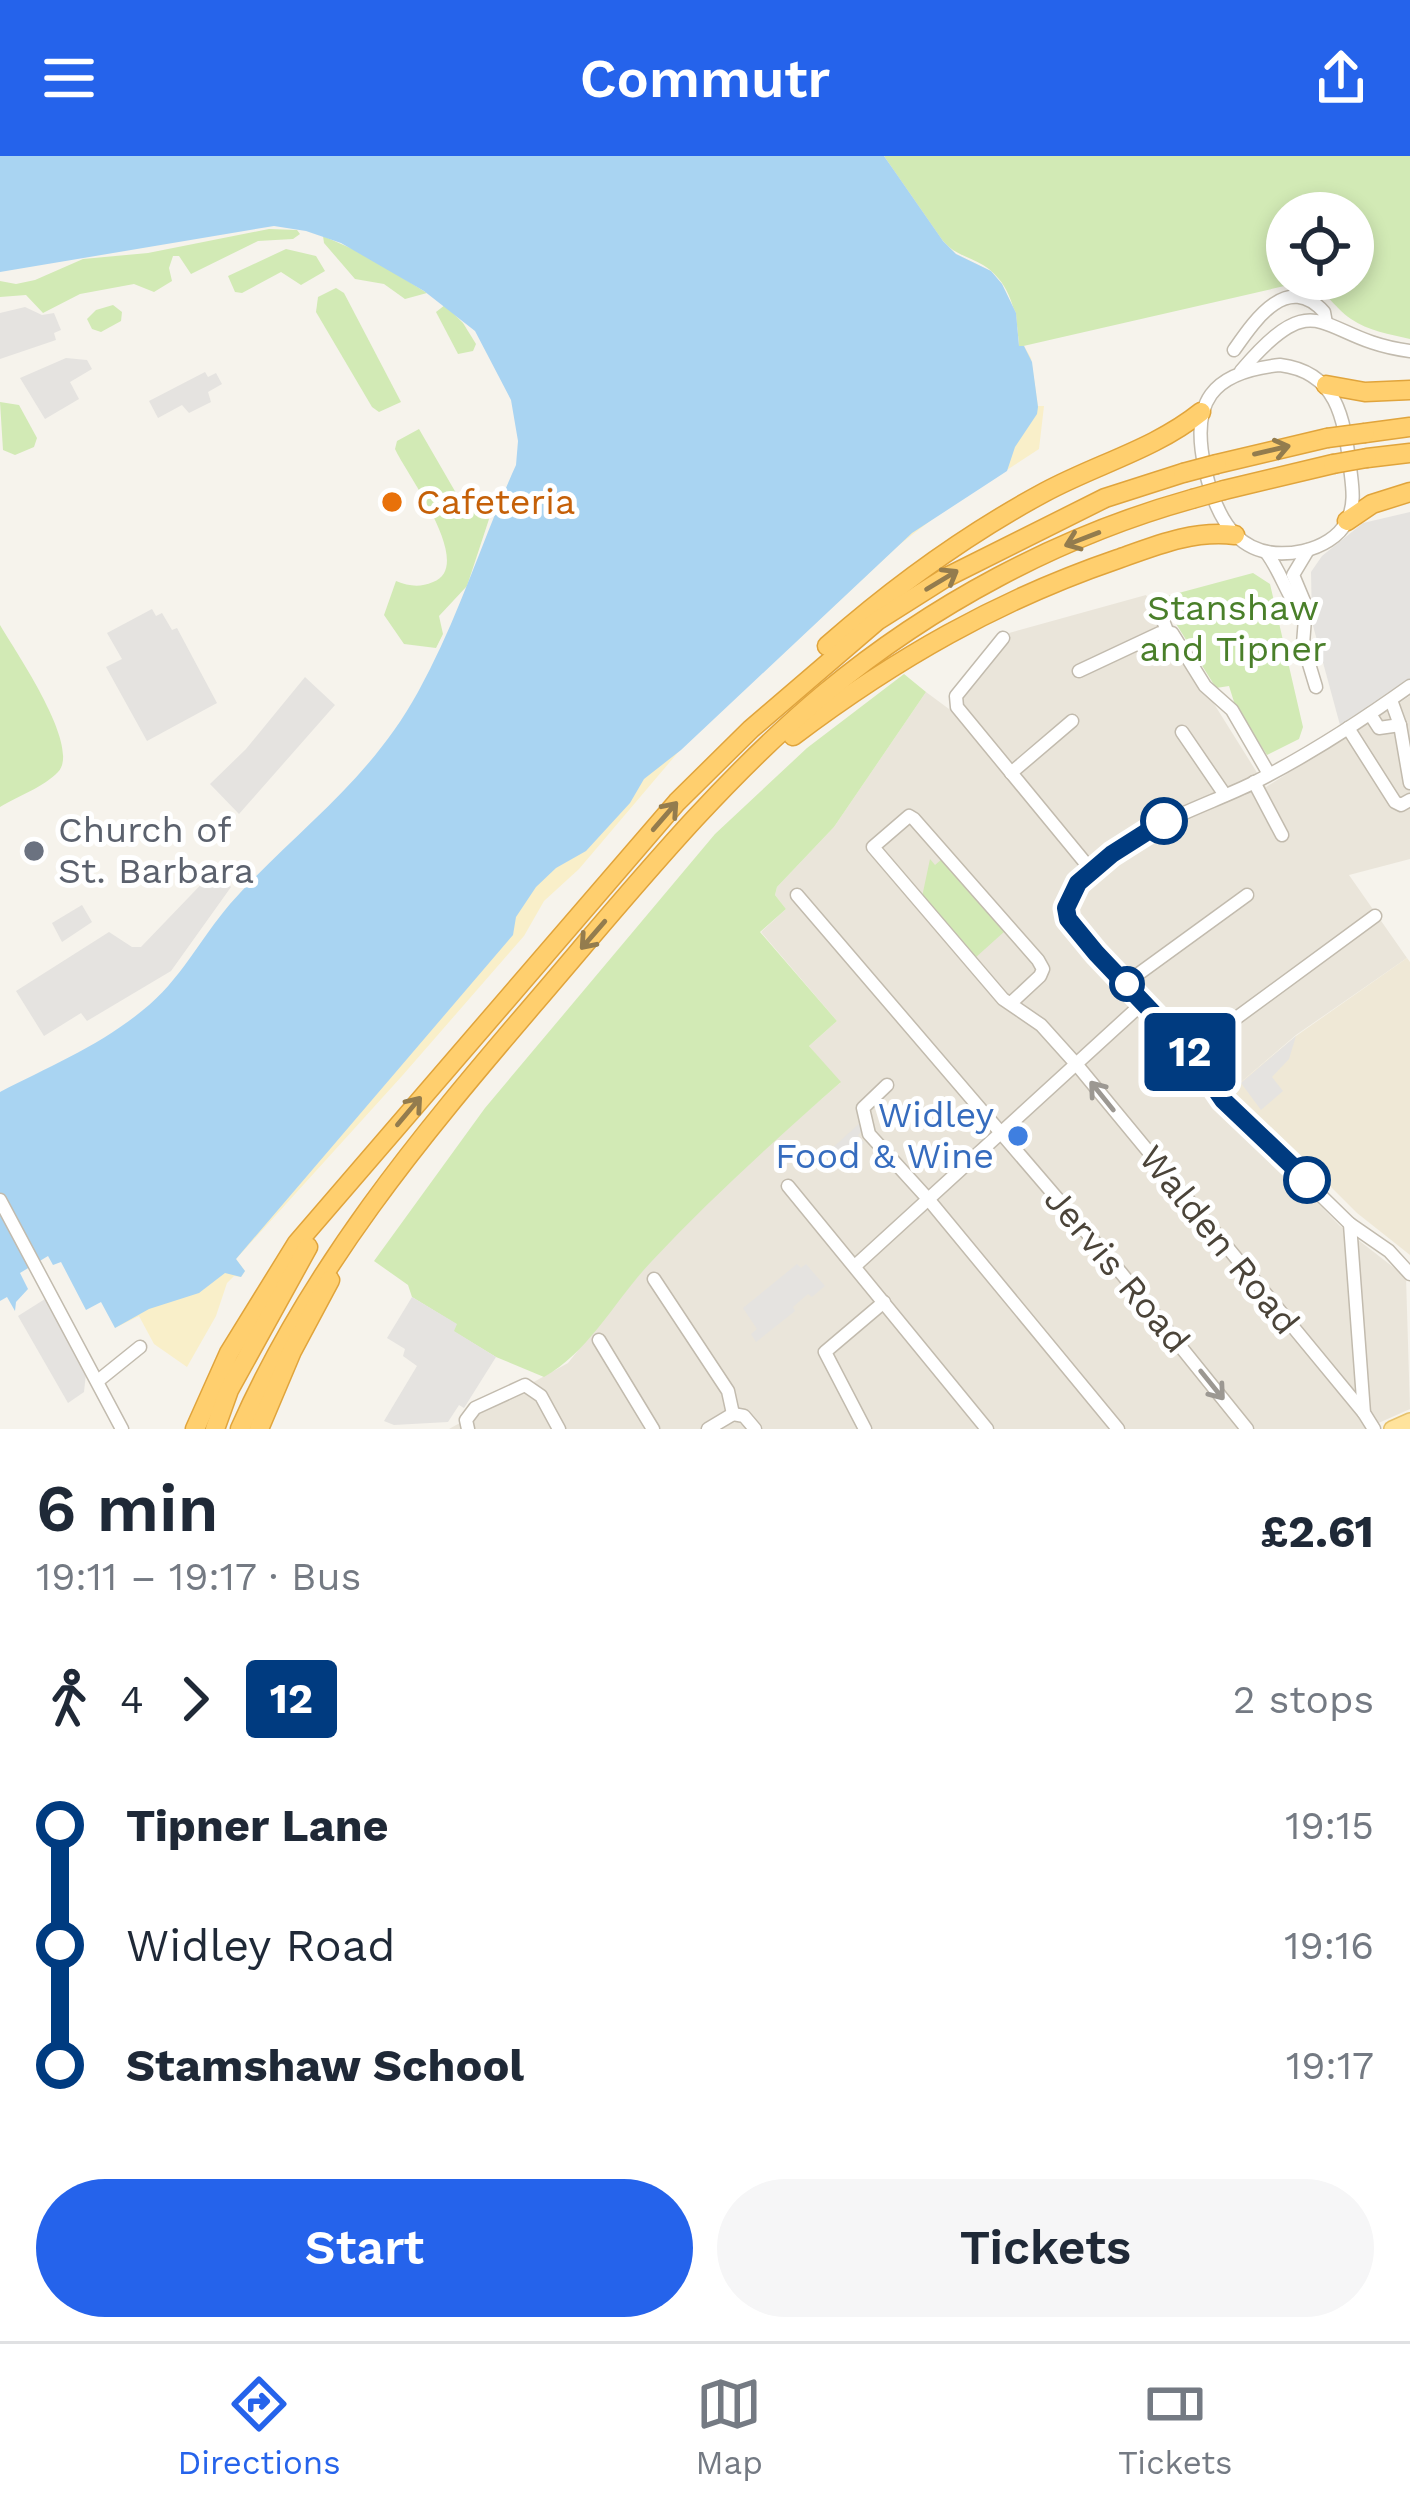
<!DOCTYPE html>
<html lang="en">
<head>
<meta charset="utf-8">
<style>
	body { margin:0; font-family:"Work Sans",sans-serif; background:#f6f6f7; color:#1f2937; height:100vh; display:flex; flex-direction:column; font-size:45px; white-space:nowrap }
	* { box-sizing:border-box; margin:0 }
	p { font-size:39px; color:#747a83 }
	.icon { flex:none; width:66px; height:66px; fill:none; stroke:currentColor; stroke-width:2; stroke-linecap:round; stroke-linejoin:round }
	.map { position:relative; height:1273px; overflow:hidden }
	.drawer { display:flex; flex-direction:column; background:#fff; flex:1 }
	.drawer>* { flex:none }
	.badge { padding:0 24px; border-radius:9px; font-size:42px; line-height:78px }
	.controls { position:absolute; left:1266px; top:36px; display:grid; gap:24px }
	.controls a { display:grid; place-items:center; width:108px; height:108px; border-radius:50%; background:#fff; box-shadow:0 6px 18px #0003; font-size:60px }
	.map>.badge { position:absolute; translate:-50% -50%; box-shadow:0 0 0 6px #fff }
	.legs { display:flex; align-items:center; gap:18px; height:132px; padding:0 36px; font-size:39px }
	.legs p { margin-inline-start:auto }
	.overview { display:flex; align-items:center; justify-content:space-between; height:204px; padding:0 36px }
	h1 { font-size:66px; font-weight:600; line-height:90px }
	.button { display:flex; gap:24px; margin-top:auto; padding:24px 36px }
	.button a { flex:1; height:138px; border-radius:72px; background:#2563eb; color:#fff; font-size:48px; font-weight:600; line-height:138px; text-align:center }
	.button a+a { background:#f6f6f7; color:#1f2937 }
	ul { padding:0 36px; list-style:none }
	li { display:flex; align-items:center; gap:42px; height:120px; font-size:45px }
	li i { display:grid; place-items:center; width:18px; height:100%; margin:0 15px; background:currentColor }
	li i::after { content:''; width:30px; height:30px; margin:-15px; border:9px solid; border-radius:50%; background:#fff }
	li p { margin-inline-start:auto }
	li:first-child i { background:linear-gradient(#0000 50%,currentColor 0) }
	li:last-child i { background:linear-gradient(currentColor 50%,#0000 0) }
	header { display:flex; justify-content:space-between; align-items:center; height:156px; padding:0 36px; background:#2563eb; color:#fff; font-size:54px; font-weight:600 }
	.tabs { display:flex; justify-content:space-around; align-items:center; height:168px; border-top:3px solid #e0e1e3; background:#fff; font-size:33px; color:#747a83 }
	.tabs a { display:grid; justify-items:center; gap:6px }
	.tabs .selected { color:#2563eb }
	.map>svg:first-child { display:block }
	.residential { fill:#eae5da }
	.education { fill:#efe8d6 }
	.green { fill:#d2eab5; fill-rule:evenodd }
	.sand { fill:#f9efc9 }
	.parking { fill:#e5e3e0 }
	.water { fill:#a9d4f2 }
	.lines { fill:none; stroke-linecap:round; stroke-linejoin:round }
	.minor-casing { stroke:#c2bbae; stroke-width:15 }
	.major-casing { stroke:#e6c16a; stroke-width:18 }
	.highway-casing { stroke:#e0a43c; stroke-width:21 }
	.minor { stroke:#fff; stroke-width:12 }
	.major { stroke:#ffe39c; stroke-width:15 }
	.highway { stroke:#ffcf6e; stroke-width:18 }
	.highway-bridge-casing { stroke:#e0a43c; stroke-width:21; stroke-linecap:butt }
	.highway-bridge { stroke:#ffcf6e; stroke-width:18 }
	.oneway { stroke:#937c4e }
	.oneway2 { stroke:#9c9892 }
	.line-1-casing { stroke:#fff; stroke-width:27 }
	.line-1 { stroke:#003b80; stroke-width:18 }
	.food-dot { fill:#e8710a; stroke:#fff; stroke-width:4.5 }
	.stop-1-dot { fill:#fff; stroke:#003b80; stroke-width:6 }
	.worship-dot { fill:#6b7280; stroke:#fff; stroke-width:4.5 }
	.shop-dot { fill:#3f7fe0; stroke:#fff; stroke-width:4.5 }
	.labels { text-anchor:middle; dominant-baseline:central; stroke-width:10; stroke-linejoin:round; paint-order:stroke }
	.food-label { font-size:36px; fill:#c56008; stroke:#fff; text-anchor:start }
	.park-label { font-size:36px; fill:#4a7f2a; stroke:#fff }
	.worship-label { font-size:36px; fill:#5b616d; stroke:#fff; text-anchor:start }
	.shop-label { font-size:36px; fill:#366cbe; stroke:#fff; text-anchor:end }
	.street-label { font-size:36px; fill:#4b4439; stroke:#fff }
</style>
</head>
<body>
<header><svg class="icon" aria-label="menu" viewBox="0 0 24 24"><path d="M4 6h16M4 12h16M4 18h16"/></svg>Commutr<svg class="icon" aria-label="share" viewBox="0 0 24 24"><path d="M12 15V3M7 8l5-5 5 5M5 13v7h14v-7"/></svg></header>
<div class="map">
<svg width="1410" height="1273" viewBox="0 0 1410 1273">
	<rect width="100%" height="100%" fill="#f6f3ec"/>
	<path class="residential" d="M1146 439 1266 631 1410 540V703L1349 719 1407 802 1296 879 1219 945 1339 1069 1406 1121 1410 1253 1365 1273H449L568 1207 646 1110 739 1014 840 927 809 890 837 865 761 776 786 753 775 739 777 731 834 671 926 536 949 553 1009 477Z"/>
	<path class="education" d="M1407 802 1410 806V1099L1357 1057 1286 986 1228 937 1296 880Z"/>
	<g class="green">
		<path d="M884 0H1410V183C1390 178 1368 175 1351 163 1332 150 1326 132 1302 126L1019 191C1017 160 1012 127 983 109 968 100 955 99 943 85 920 60 903 28 884 0ZM1287 57H1353V123H1287Z"/>
		<path d="M269 73 297 74 300 78 293 83 258 85 191 118 179 100H173L169 112 172 125 154 136 134 128 80 138 43 157 26 139 0 141V125L16 128 35 124 83 103 148 97Z"/>
		<path d="M323 80 364 98 427 137 405 143 384 128 355 123 324 87Z"/>
		<path d="M286 93 316 100 325 115 301 129 281 116 242 137 235 136 228 120Z"/>
		<path d="M336 132 344 137 401 246 379 256 372 251 316 156 318 141Z"/>
		<path d="M113 149 122 156 121 165 101 176 92 173 87 163 96 154Z"/>
		<path d="M445 149 463 167 476 188 473 195 458 198 436 156Z"/>
		<path d="M0 246 19 249 37 282 34 291 15 299 3 294Z"/>
		<path d="M419 273 467 356 490 343 493 351 467 430 439 460 443 478 436 492 404 488 384 459 396 425C409 430 419 432 433 426 476 410 407 319 395 293L397 285Z"/>
		<path d="M1253 417 1270 428 1303 571 1299 583 1267 599 1235 549 1229 530 1216 532 1160 442Z"/>
		<path d="M0 469C15 495 82 591 58 616 44 631 18 640 0 651Z"/>
		<path d="M904 518 926 536 834 671 777 731 775 739 786 753 760 776 837 865 809 890 841 926C775 984 711 1042 651 1106 615 1144 590 1195 544 1221L496 1201 453 1175 456 1168 412 1141 408 1129 374 1105 485 952 715 678 807 592Z"/>
		<path d="M930 703 935 709 942 703 1005 775 975 802 922 741Z"/>
	</g>
	<path class="sand" d="M884 0 943 85 956 98 991 115 1002 128 1016 157 1019 190H1024L1031 202 1038 250H1044L1039 293 939 358 899 389 680 594 579 713 544 745 524 780 402 920 236 1103 245 1115 241 1121 234 1120 227 1127 216 1160 187 1211 154 1188 139 1160 115 1172Z"/>
	<g class="parking">
		<path d="M25 151 42 159 54 157 61 174 54 177 56 184 0 203V157Z"/>
		<path d="M66 202 87 204 92 213 70 226 79 243 45 263 20 222Z"/>
		<path d="M205 216 208 221 216 217 222 228 208 236 211 246 189 257 182 249 158 262 149 245Z"/>
		<path d="M1410 356V525L1340 569 1312 466 1311 416 1322 400 1363 367Z"/>
		<path d="M152 453 156 460 162 457 172 474 177 472 217 547 147 585 106 511 122 503 107 477Z"/>
		<path d="M305 521 335 549 239 658 210 628 246 593Z"/>
		<path d="M214 715 231 731 171 815 87 865 81 857 44 880 16 835 109 776 132 791H141Z"/>
		<path d="M82 749 92 766 62 786 52 767Z"/>
		<path d="M1296 880 1289 903 1272 921 1283 935 1261 954 1241 927Z"/>
		<path d="M860 967 865 972 858 979 864 987 840 1009 828 996Z"/>
		<path d="M797 1108 801 1112 806 1108 825 1130 812 1141 808 1138 793 1151 795 1155 756 1186 751 1178 757 1173 743 1152Z"/>
		<path d="M412 1141 457 1168 454 1175 496 1201 464 1252 459 1249 448 1266 394 1269 384 1265 417 1210 403 1200 405 1193 387 1182Z"/>
		<path d="M45 1143 86 1217 84 1236 68 1247 18 1160Z"/>
	</g>
	<path class="water" d="M0 0H884L943 85 956 98 991 115 1002 128 1016 157 1019 190H1024L1032 206 1038 251 1037 258 1015 291 1007 315 912 377 681 594 644 623 630 647 586 695 556 712 536 731 516 761 513 779 236 1103 245 1115 241 1121 225 1117 199 1137 149 1153 115 1172 101 1146 86 1154 61 1106 53 1109 48 1100 20 1117 28 1133 16 1146 15 1155 7 1141 0 1145V936C48 911 101 889 143 854 180 825 200 783 230 748 296 674 368 627 418 536 458 464 482 384 516 309L518 285 511 244 475 175 424 135 341 87 306 75 274 70 0 116Z"/>
	<g class="lines">
		<defs>
			<g id="minor">
				<path d="M1234 194C1255 164 1287 116 1324 156L1326 167"/>
				<path d="M1280 209C1337 216 1344 262 1350 311 1352 329 1356 347 1347 365 1339 381 1321 391 1303 395 1241 408 1217 366 1205 313 1190 246 1211 216 1280 209Z"/>
				<path d="M1241 215C1320 122 1319 184 1410 195"/>
				<path d="M1308 394 1293 419 1306 450 1303 488 1316 531"/>
				<path d="M1266 396C1282 417 1288 444 1304 459"/>
				<path d="M1157 449 1167 475"/>
				<path d="M1003 482 956 540 957 551 1092 715"/>
				<path d="M1079 515 1160 477H1172L1205 530 1232 554 1269 618"/>
				<path d="M1410 530C1361 565 1307 600 1253 627 1196 655 1087 686 1066 752L1077 777 1190 896 1223 944 1350 1068 1389 1095 1410 1118"/>
				<path d="M1391 544 1400 569 1410 627"/>
				<path d="M1370 558 1379 572 1400 569"/>
				<path d="M1348 572 1395 646 1401 649 1410 644"/>
				<path d="M1182 576 1225 639"/>
				<path d="M1011 617 1072 565"/>
				<path d="M1254 626 1282 679"/>
				<path d="M797 739 1122 1118 1247 1273"/>
				<path d="M1126 827 1247 739"/>
				<path d="M1011 847 1040 820 1043 813 1038 804 914 663 909 660 873 691 1003 843 1041 869 1077 909 1364 1257"/>
				<path d="M1190 896 1375 760"/>
				<path d="M887 929 863 952 869 978 929 1044 1118 1273"/>
				<path d="M788 1030 987 1273"/>
				<path d="M0 1044 122 1273"/>
				<path d="M1350 1068 1364 1257 1374 1273"/>
				<path d="M855 1110 1145 845"/>
				<path d="M654 1123 728 1235 733 1258"/>
				<path d="M599 1184 653 1273"/>
				<path d="M99 1224 140 1191"/>
				<path d="M733 1258 744 1260 755 1273"/>
				<path d="M468 1273 466 1264 475 1252 525 1229 541 1240 559 1273"/>
				<path d="M708 1273 733 1258"/>
				<path d="M865 1273 825 1196 884 1146"/>
			</g>
			<path id="major" d="M1392 1273 1410 1265"/>
			<g id="highway">
				<path d="M1326 229 1365 236 1410 234"/>
				<path d="M1365 277 1410 271"/>
				<path d="M1367 302 1410 297"/>
				<path d="M1217 308 1327 282"/>
				<path d="M1224 334 1333 308"/>
				<path d="M1347 365 1372 348 1410 336"/>
				<path d="M827 490C894 431 967 378 1045 336 1097 308 1155 293 1201 256"/>
				<path d="M793 580C895 503 998 444 1118 403 1157 389 1193 374 1235 379"/>
				<path d="M195 1273 229 1197 297 1087 677 646 751 573 877 465 945 422 1105 342 1183 317"/>
				<path d="M215 1273 229 1234 308 1091"/>
				<path d="M240 1273C311 1112 420 981 533 849 625 742 716 628 825 537 931 449 1059 380 1192 343"/>
				<path d="M259 1273 292 1195 330 1124"/>
			</g>
		</defs>
		<use href="#minor" class="minor-casing"/>
		<use href="#major" class="major-casing"/>
		<use href="#highway" class="highway-casing"/>
		<use href="#minor" class="minor"/>
		<use href="#major" class="major"/>
		<use href="#highway" class="highway"/>
		<defs>
			<g id="highway-bridge">
				<path d="M1327 282 1365 277"/>
				<path d="M1333 308 1367 302"/>
				<path d="M1183 317 1217 308"/>
				<path d="M1192 343 1224 334"/>
			</g>
		</defs>
		<use href="#highway-bridge" class="highway-bridge-casing"/>
		<use href="#highway-bridge" class="highway-bridge"/>
	</g>
	<defs><path id="oneway-shaft" d="M-6 0H5M1.5-3L5.5 0L1.5 3" fill="none" stroke-width="1.6" stroke-linecap="round" stroke-linejoin="round" transform="scale(3)"/></defs>
	<g class="oneway">
		<use href="#oneway-shaft" transform="translate(1272 294) rotate(-13)"/>
		<use href="#oneway-shaft" transform="translate(1082 383) rotate(159)"/>
		<use href="#oneway-shaft" transform="translate(942 424) rotate(-31)"/>
		<use href="#oneway-shaft" transform="translate(665 660) rotate(-49)"/>
		<use href="#oneway-shaft" transform="translate(593 779) rotate(131)"/>
		<use href="#oneway-shaft" transform="translate(409 955) rotate(-50)"/>
	</g>
	<g class="oneway2">
		<use href="#oneway-shaft" transform="translate(1102 940) rotate(-129)"/>
		<use href="#oneway-shaft" transform="translate(1212 1229) rotate(51)"/>
	</g>
	<g class="lines">
		<defs>
			<path id="line-1" d="M1164 665 1112 698 1078 727 1066 752 1068 763 1096 797 1190 896 1223 944 1307 1024"/>
		</defs>
		<use href="#line-1" class="line-1-casing"/>
		<use href="#line-1" class="line-1"/>
	</g>
	<circle class="food-dot" cx="392" cy="346" r="12"/>
	<g class="stop-1-dot">
		<circle cx="1164" cy="665" r="21"/>
		<circle cx="1127" cy="828" r="15"/>
		<circle cx="1307" cy="1024" r="21"/>
	</g>
	<circle class="worship-dot" cx="34" cy="695" r="12"/>
	<circle class="shop-dot" cx="1018" cy="980" r="12"/>
	<g class="labels">
		<g class="food-label">
			<text x="416" y="346">Cafeteria</text>
		</g>
		<g class="park-label">
			<text x="1233" y="452">Stanshaw<tspan x="1233" dy="41">and Tipner</tspan></text>
		</g>
		<g class="worship-label">
			<text x="58" y="674">Church of<tspan x="58" dy="41">St. Barbara</tspan></text>
		</g>
		<g class="shop-label">
			<text x="994" y="959">Widley<tspan x="994" dy="41">Food &amp; Wine</tspan></text>
		</g>
		<g class="street-label">
			<text transform="translate(1219 1084) rotate(51)">Walden Road</text>
			<text transform="translate(1117 1114) rotate(50)">Jervis Road</text>
		</g>
	</g>
</svg>
<div class="controls">
<a><svg class="icon" aria-label="locate" viewBox="0 0 24 24"><circle cx="12" cy="12" r="6"/><path d="M12 2v4M12 18v4M2 12h4M18 12h4"/></svg></a>
</div>
<b class="badge" style="left:1190px;top:896px;background:#003b80;color:#fff">12</b>
</div>
<section class="drawer">
<div class="overview"><div><h1>6 min</h1><p>19:11 – 19:17 · Bus</p></div><b>£2.61</b></div>
<div class="legs"><svg class="icon" aria-label="walk" viewBox="0 0 24 24"><circle cx="13" cy="4" r="2"/><path d="M13 8l-2 6 4 7M11 14l-3 7M7 12l3-4h3l4 4"/></svg>4<svg class="icon" aria-label="forward" viewBox="0 0 24 24"><path d="M9 5l7 7-7 7"/></svg><b class="badge" style="background:#003b80;color:#fff">12</b><p>2 stops</p></div>
<ul>
<li><i style="color:#003b80"></i><b>Tipner Lane</b><p>19:15</p></li>
<li><i style="color:#003b80"></i><span>Widley Road</span><p>19:16</p></li>
<li><i style="color:#003b80"></i><b>Stamshaw School</b><p>19:17</p></li>
</ul>
<div class="button"><a>Start</a><a>Tickets</a></div>
</section>
<nav class="tabs">
<a class="selected"><svg class="icon" aria-label="directions" viewBox="0 0 24 24"><path d="M12 3l9 9-9 9-9-9zM9 14v-3h6M13 9l2 2-2 2"/></svg>Directions</a>
<a><svg class="icon" aria-label="map" viewBox="0 0 24 24"><path d="M3 6l6-2 6 2 6-2v14l-6 2-6-2-6 2zM9 4v14M15 6v14"/></svg>Map</a>
<a><svg class="icon" aria-label="tickets" viewBox="0 0 24 24"><path d="M3 7h18v10H3zM15 7v10"/></svg>Tickets</a>
</nav>
</body>
</html>
